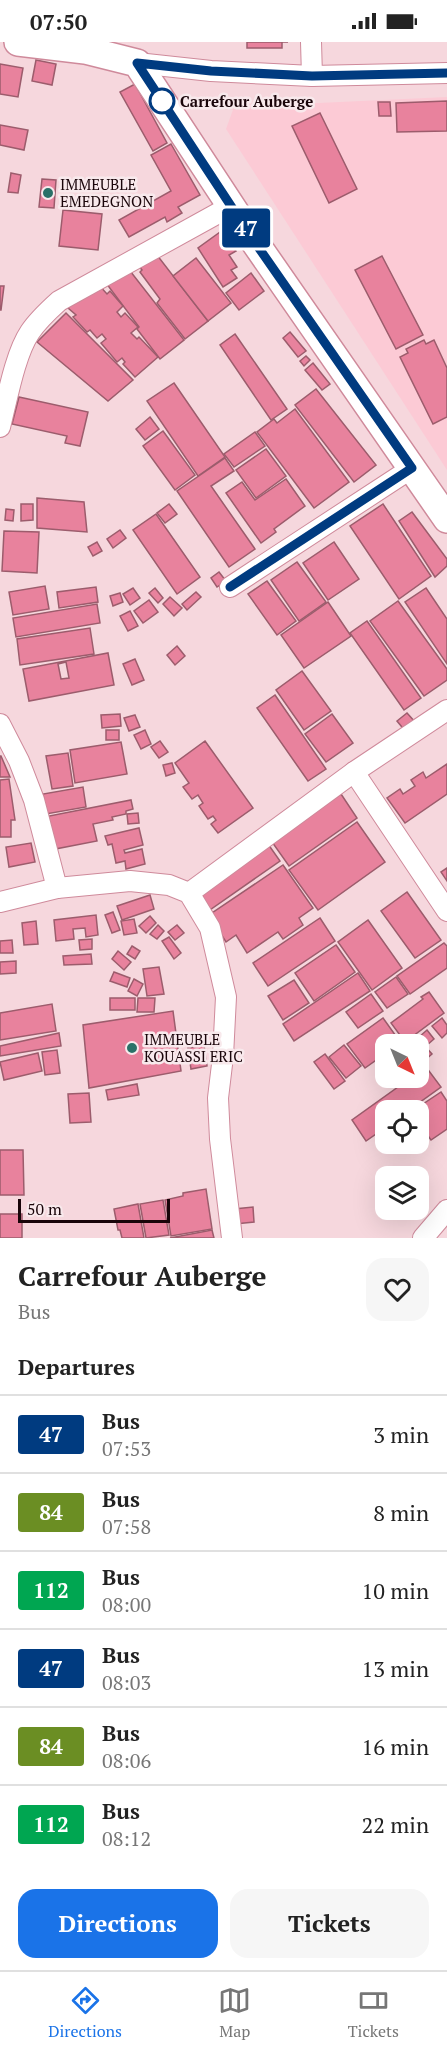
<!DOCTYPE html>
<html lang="en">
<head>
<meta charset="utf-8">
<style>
	body { margin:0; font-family:"PT Serif",serif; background:#f6f6f6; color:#222; height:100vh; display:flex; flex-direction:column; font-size:22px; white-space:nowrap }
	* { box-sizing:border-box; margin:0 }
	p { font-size:20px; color:#767676 }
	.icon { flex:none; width:33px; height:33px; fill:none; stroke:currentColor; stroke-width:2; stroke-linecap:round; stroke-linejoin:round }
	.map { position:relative; height:1196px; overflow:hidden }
	.sheet { display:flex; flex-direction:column; background:#fff; flex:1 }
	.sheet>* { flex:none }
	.badge { padding:0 12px; border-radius:4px; font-size:21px; line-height:39px }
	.needle { width:39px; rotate:137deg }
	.tools { position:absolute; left:375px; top:992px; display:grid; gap:12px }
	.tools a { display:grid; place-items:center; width:54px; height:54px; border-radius:12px; background:#fff; box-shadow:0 6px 24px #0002; font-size:30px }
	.scale { position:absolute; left:18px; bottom:15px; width:152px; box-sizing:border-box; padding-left:6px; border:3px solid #190409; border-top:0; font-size:16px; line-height:21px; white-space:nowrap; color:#190409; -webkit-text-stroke:4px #f8e9ec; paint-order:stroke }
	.map>.badge { position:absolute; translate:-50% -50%; box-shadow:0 0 0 3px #fff }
	h2 { padding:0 18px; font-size:22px; line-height:54px }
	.round { display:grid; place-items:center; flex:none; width:63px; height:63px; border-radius:18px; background:#f6f6f6 }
	.headline { display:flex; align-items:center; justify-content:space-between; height:102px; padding:0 18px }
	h1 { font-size:28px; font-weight:800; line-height:45px }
	.button { display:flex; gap:12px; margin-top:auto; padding:12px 18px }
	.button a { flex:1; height:69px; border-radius:18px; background:#1a73e8; color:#fff; font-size:24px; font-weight:800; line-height:69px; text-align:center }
	.button a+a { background:#f6f6f6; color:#222 }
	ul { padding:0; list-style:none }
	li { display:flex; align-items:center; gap:18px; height:78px; padding:0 18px; border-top:2px solid #e0e0e0 }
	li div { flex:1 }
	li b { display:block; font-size:22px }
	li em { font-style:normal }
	li .badge { min-width:66px; font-weight:700; text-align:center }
	.status { display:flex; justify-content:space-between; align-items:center; height:42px; padding:0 30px; background:#fff; direction:ltr }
	.status svg { height:16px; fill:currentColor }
	.tabs { display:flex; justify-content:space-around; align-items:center; height:84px; border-top:2px solid #e0e0e0; background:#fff; font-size:16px; color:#767676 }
	.tabs a { display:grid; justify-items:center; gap:3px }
	.tabs .on { color:#1a73e8 }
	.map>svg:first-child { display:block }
	.built { fill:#fccad5 }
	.building { fill:#e8829d; stroke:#9c5c6c; stroke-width:1.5; fill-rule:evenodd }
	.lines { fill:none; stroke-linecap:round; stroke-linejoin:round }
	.street-casing { stroke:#cf8a9b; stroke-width:22 }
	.secondary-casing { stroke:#cf8a9b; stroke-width:30 }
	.street { stroke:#fff; stroke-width:20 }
	.secondary { stroke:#fff; stroke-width:27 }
	.line-casing { stroke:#fff; stroke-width:14 }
	.line { stroke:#003b80; stroke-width:9 }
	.stop-dot { fill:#fff; stroke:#003b80; stroke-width:3 }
	.poi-dot { fill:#2a7168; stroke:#f8e9ec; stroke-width:2 }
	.labels { text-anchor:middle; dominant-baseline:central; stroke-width:5; stroke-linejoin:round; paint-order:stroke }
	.stop-label { font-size:15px; font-weight:bold; fill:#190409; stroke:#f8e9ec; text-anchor:start }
	.poi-label { font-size:15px; fill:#190409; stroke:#f8e9ec; text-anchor:start }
</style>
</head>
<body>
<div class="status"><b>07:50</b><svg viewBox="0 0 49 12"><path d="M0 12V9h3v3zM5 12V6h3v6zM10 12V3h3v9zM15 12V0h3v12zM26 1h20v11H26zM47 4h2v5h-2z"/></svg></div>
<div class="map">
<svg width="447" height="1196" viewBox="0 0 447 1196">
	<rect width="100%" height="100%" fill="#f6d7dd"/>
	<path class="built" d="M447 55V428L226 87 234 65Z"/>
	<g class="building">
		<path d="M247 0H288H282V6H247Z"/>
		<path d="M36 18 56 22 52 43 32 39Z"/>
		<path d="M0 22 23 26 18 55 0 52Z"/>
		<path d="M135 42 167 101 153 109 120 50Z"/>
		<path d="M447 59V89L397 90 396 61Z"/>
		<path d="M378 60H390L391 74H379Z"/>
		<path d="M320 71 357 147 329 161 292 84Z"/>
		<path d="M0 83 28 88 24 108 0 103Z"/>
		<path d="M171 102 200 153 178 165 182 171 167 180 165 175 129 195 119 178 171 149 151 113Z"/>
		<path d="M11 131 21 133 18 151 8 150Z"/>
		<path d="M42 137 56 138 54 166 39 165Z"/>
		<path d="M63 168 102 172 98 208 59 204Z"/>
		<path d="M227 185 236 199 231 203 236 209 229 213 237 225 231 228 237 236 223 245 198 206Z"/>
		<path d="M150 204 208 279 185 297 157 261 160 257 140 230 142 228 133 217Z"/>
		<path d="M382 214 423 293 396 307 355 228Z"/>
		<path d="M196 216 231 261 208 279 173 234Z"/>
		<path d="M127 225 184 298 160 317 137 287 139 285 106 241Z"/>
		<path d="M251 231 264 249 239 268 226 251Z"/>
		<path d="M97 241 107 252 110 249 123 264 117 270 121 275 125 271 138 285 131 291 137 297 139 295 158 315 135 335 123 322 125 320 122 316 117 320 101 301 106 297 102 292 97 296 90 288 87 290 73 275 76 273 68 266Z"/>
		<path d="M0 244H4L1 268H0Z"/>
		<path d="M66 271 133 338 108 359 37 300Z"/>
		<path d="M290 290 306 309 298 315 283 296Z"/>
		<path d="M235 292 287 367 271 378 220 303Z"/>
		<path d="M424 298 426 302 434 298 447 326V375L433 382 400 315 408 311 406 307Z"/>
		<path d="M306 314 310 318 304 324 300 319Z"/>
		<path d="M313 321 330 342 322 348 305 328Z"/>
		<path d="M174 341 225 415 198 434 147 359Z"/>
		<path d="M316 347 376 423 354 440 295 363Z"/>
		<path d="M19 355 88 370 80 404 65 401 67 394 12 382Z"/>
		<path d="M295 367 349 440 314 466 257 390 274 377 277 381Z"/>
		<path d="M150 375 159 387 145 398 136 387Z"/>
		<path d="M163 389 195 433 175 448 143 404Z"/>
		<path d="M255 390 265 404 234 425 224 412Z"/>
		<path d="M266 407 286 434 256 456 236 428Z"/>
		<path d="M225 416 234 429 211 444 255 507 229 525 177 449Z"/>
		<path d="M286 437 305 464 274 487 276 490 261 501 226 451 242 440 255 458Z"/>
		<path d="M37 456 84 460 87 490 37 486Z"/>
		<path d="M21 462H33V478L21 479Z"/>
		<path d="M169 462 177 472 165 481 157 471Z"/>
		<path d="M383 462 431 534 399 557 350 484Z"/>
		<path d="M6 467 14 468 13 479 5 478Z"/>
		<path d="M412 470 447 517V524L435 535 399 479Z"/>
		<path d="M156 472 200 535 177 552 133 488Z"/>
		<path d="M120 488 126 496 113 506 107 497Z"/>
		<path d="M4 489 39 490 37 531 2 529Z"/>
		<path d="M97 500 102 509 93 514 88 505Z"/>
		<path d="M334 500 359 537 328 558 303 521Z"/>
		<path d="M297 520 326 560 299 579 271 538Z"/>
		<path d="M219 530 226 539 217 545 211 536Z"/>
		<path d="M267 539 296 579 277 593 248 552Z"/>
		<path d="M45 544 49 567 13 573 9 550Z"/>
		<path d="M96 545 98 560 59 566 57 550Z"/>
		<path d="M133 546 140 556 130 563 123 552Z"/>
		<path d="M155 546 163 556 158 561 149 551Z"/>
		<path d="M426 546 447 577V622L405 560Z"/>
		<path d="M196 550 201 555 187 568 182 562Z"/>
		<path d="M120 551 123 560 113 564 110 554Z"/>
		<path d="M170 555 182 566 174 574 163 562Z"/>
		<path d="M149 558 158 570 143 581 134 569Z"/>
		<path d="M398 559 447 627V638L424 654 370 579Z"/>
		<path d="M328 560 351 594 304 626 281 593Z"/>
		<path d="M97 562 100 581 16 595 13 576Z"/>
		<path d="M130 569 138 584 128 589 120 574Z"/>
		<path d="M367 579 421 656 404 668 350 591Z"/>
		<path d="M90 586 94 612 20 623 17 597Z"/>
		<path d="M177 604 185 614 175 623 167 613Z"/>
		<path d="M108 611 114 643 29 659 23 627ZM66 620 69 636 61 637 58 622Z"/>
		<path d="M135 617 144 638 132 643 123 622Z"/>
		<path d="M302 629 331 669 304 688 276 648Z"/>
		<path d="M275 653 326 727 308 739 257 666Z"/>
		<path d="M407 671 416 681 406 690 397 679Z"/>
		<path d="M120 672 121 684 102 686 101 673Z"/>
		<path d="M332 672 353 701 326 720 305 692Z"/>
		<path d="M135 673 140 685 129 689 124 676Z"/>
		<rect x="106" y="688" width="13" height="10"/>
		<path d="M145 688 151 702 141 707 134 693Z"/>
		<path d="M160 699 168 710 159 716 151 705Z"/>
		<path d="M205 699 253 766 218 791 211 782 216 778 213 774 208 777 199 764 203 761 198 753 192 757 183 745 189 741 175 721Z"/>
		<path d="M121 700 127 732 75 741 70 708Z"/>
		<path d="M68 711 73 744 52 747 46 714Z"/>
		<path d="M0 714H1L10 735H0Z"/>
		<path d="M172 721 175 731 166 734 163 723Z"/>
		<path d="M447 722V752L405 781 387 756 400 747 403 752 415 744 411 738 423 730 426 736Z"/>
		<path d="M9 737 15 778H11V795H0V738Z"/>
		<path d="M83 745 86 765 46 772 43 752Z"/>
		<path d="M341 752 357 776 289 824 272 800Z"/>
		<path d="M131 758 133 767 126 769V772L112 775 113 778 93 782 97 799 50 808 44 775Z"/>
		<path d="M138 771 139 781 128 782 127 772Z"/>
		<path d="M357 780 385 820 318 868 289 828Z"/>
		<path d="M139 786 143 803 124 808 125 811 142 807 145 822 126 827 125 819 116 821 112 802 108 803 105 794Z"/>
		<path d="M31 801 35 820 9 825 6 805Z"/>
		<path d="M268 802 280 819 207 870 195 853Z"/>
		<path d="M283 823 313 866 299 876 303 883 283 897 278 890 247 911 236 893 226 900 209 873Z"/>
		<path d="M447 826V839L441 830Z"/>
		<path d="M407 850 441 898 415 916 381 869Z"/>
		<path d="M150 853 154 867 122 878 117 864Z"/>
		<path d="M113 870 120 888 112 891 105 873Z"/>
		<path d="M96 873 98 893 86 895 85 886 73 887 74 897 56 899 54 878Z"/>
		<path d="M150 874 156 881 146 891 139 884Z"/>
		<path d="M320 876 335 899 268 944 253 921Z"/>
		<path d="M134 877 137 891 124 893 121 879Z"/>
		<path d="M368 878 402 926 372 948 338 900Z"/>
		<path d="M36 879 38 902 24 903 22 881Z"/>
		<path d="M158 883 164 889 157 897 150 892Z"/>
		<path d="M177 883 184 891 175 898 168 890Z"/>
		<path d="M169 895 181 911 174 917 162 899Z"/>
		<path d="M92 897V907L80 908 79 898Z"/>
		<path d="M12 898 13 911H0V899Z"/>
		<path d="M444 901 447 904V926L410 952 397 934Z"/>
		<path d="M336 903 355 930 314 959 295 931Z"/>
		<path d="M132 904 140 909 135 917 127 912Z"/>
		<path d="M118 909 131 920 124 928 112 917Z"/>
		<path d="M91 912 92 922 64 923 63 914Z"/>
		<path d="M16 919V931L0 932V920Z"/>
		<path d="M159 925 164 952 147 954 143 927Z"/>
		<path d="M114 930 130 936 127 945 110 939Z"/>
		<path d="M358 931 370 949 294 999 283 982Z"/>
		<path d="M396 935 408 952 387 966 375 950Z"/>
		<path d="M134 937 143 942 137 954 128 949Z"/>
		<path d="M294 938 309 961 283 978 268 954Z"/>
		<path d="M429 950 444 971 405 1000 391 981 423 957 421 955Z"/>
		<path d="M371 952 383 969 358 986 346 970Z"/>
		<rect x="110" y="956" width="25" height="12"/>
		<path d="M138 956H155L154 970H137Z"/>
		<path d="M52 962 56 989 0 998V971Z"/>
		<path d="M173 969 181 1029 89 1046 83 983Z"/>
		<path d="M383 976 401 1001 386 1002V1011L365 1026 347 1002Z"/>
		<path d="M442 976 447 983V991L442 996 432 984Z"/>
		<path d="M427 988 434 997 426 1004 419 995Z"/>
		<path d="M59 991 61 1004 0 1014V1004Z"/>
		<path d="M423 1002 432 1012 424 1019 418 1012V1007Z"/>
		<path d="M204 1003 207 1024 191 1027 188 1006Z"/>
		<path d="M344 1003 361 1024 346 1036 329 1015Z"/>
		<path d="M57 1008 60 1031 45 1033 42 1010Z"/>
		<path d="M38 1011 42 1029 4 1038 0 1020Z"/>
		<path d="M325 1012 345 1039 334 1047 314 1020Z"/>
		<path d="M426 1025 441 1045 409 1068H386V1085L366 1099 352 1078 412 1035H418V1031Z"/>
		<path d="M137 1042 139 1053 108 1058 106 1048Z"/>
		<path d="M441 1050 447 1059V1087L431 1098 418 1080V1068H414Z"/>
		<path d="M89 1051 91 1080 70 1081 68 1052Z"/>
		<path d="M0 1108H23L24 1153H0Z"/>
		<path d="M206 1147 212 1187 171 1194 165 1158 183 1154V1151Z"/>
		<path d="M163 1158 169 1193 146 1196 140 1162Z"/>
		<path d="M138 1162 144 1196H122L120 1188H118L114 1167Z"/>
		<path d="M253 1165 254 1180 235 1182 234 1167Z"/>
		<rect x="0" y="1172" width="22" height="24"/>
		<path d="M212 1188 214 1196H170Z"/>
	</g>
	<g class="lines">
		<defs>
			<g id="street">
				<path d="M311 0 312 34"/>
				<path d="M137 21 211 29 312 34 447 31"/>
				<path d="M0 385C7 358 15 312 30 290 38 278 49 268 59 259L231 164"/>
				<path d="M230 545 412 426"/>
				<path d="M0 682 19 719 34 758 57 846"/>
				<path d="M354 730 447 869"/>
				<path d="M189 851 354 730 447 668"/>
				<path d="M0 860 57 846 130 839 169 843 189 851 210 886 226 955 223 1014 218 1056 220 1097 232 1196"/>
				<path d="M423 1196 447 1168"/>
			</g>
			<path id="secondary" d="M18 0 85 8 137 21 254 199 447 477"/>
		</defs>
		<use href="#street" class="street-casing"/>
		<use href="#secondary" class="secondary-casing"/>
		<use href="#street" class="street"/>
		<use href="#secondary" class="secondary"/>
	</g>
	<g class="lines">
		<defs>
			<path id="line" d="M230 545 412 426 254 199 137 21 211 29 312 34 447 31"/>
		</defs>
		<use href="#line" class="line-casing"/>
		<use href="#line" class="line"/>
	</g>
	<circle class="stop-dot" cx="162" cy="59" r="12"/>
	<g class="poi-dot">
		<circle cx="48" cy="151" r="6"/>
		<circle cx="132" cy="1006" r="6"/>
	</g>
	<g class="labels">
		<g class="stop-label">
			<text x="180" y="59">Carrefour Auberge</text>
		</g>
		<g class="poi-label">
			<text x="60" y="142">IMMEUBLE<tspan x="60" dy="17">EMEDEGNON</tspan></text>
			<text x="144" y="997">IMMEUBLE<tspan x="144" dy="17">KOUASSI ERIC</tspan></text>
		</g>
	</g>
</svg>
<div class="tools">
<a><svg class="needle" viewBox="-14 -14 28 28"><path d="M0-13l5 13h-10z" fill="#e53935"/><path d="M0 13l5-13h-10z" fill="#767676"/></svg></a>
<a><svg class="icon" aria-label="locate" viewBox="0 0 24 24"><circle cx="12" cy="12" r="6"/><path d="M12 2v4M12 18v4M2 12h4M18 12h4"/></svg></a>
<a><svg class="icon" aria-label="layers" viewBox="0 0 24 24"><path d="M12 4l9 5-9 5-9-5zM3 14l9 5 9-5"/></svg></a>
</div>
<div class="scale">50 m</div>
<b class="badge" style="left:246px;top:186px;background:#003b80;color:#fff">47</b>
</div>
<section class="sheet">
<div class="headline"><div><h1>Carrefour Auberge</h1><p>Bus</p></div><a class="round"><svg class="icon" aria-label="heart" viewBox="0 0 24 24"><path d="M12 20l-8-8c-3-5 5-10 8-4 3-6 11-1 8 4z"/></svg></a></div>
<h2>Departures</h2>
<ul>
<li><span class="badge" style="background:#003b80;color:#fff">47</span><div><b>Bus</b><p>07:53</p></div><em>3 min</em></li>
<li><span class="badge" style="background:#6b8e23;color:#fff">84</span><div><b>Bus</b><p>07:58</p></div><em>8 min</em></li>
<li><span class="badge" style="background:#00a651;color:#fff">112</span><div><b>Bus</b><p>08:00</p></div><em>10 min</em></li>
<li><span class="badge" style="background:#003b80;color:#fff">47</span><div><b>Bus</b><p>08:03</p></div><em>13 min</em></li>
<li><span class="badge" style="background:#6b8e23;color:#fff">84</span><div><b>Bus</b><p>08:06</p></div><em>16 min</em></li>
<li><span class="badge" style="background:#00a651;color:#fff">112</span><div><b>Bus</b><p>08:12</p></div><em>22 min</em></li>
</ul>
<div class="button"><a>Directions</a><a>Tickets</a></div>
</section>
<nav class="tabs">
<a class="on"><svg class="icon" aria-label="directions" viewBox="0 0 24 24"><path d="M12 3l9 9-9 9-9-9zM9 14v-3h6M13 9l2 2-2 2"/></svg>Directions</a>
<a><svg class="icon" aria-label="map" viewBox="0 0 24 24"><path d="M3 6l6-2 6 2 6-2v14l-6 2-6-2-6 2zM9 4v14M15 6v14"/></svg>Map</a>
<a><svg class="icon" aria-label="tickets" viewBox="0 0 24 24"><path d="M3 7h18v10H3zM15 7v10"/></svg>Tickets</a>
</nav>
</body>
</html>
